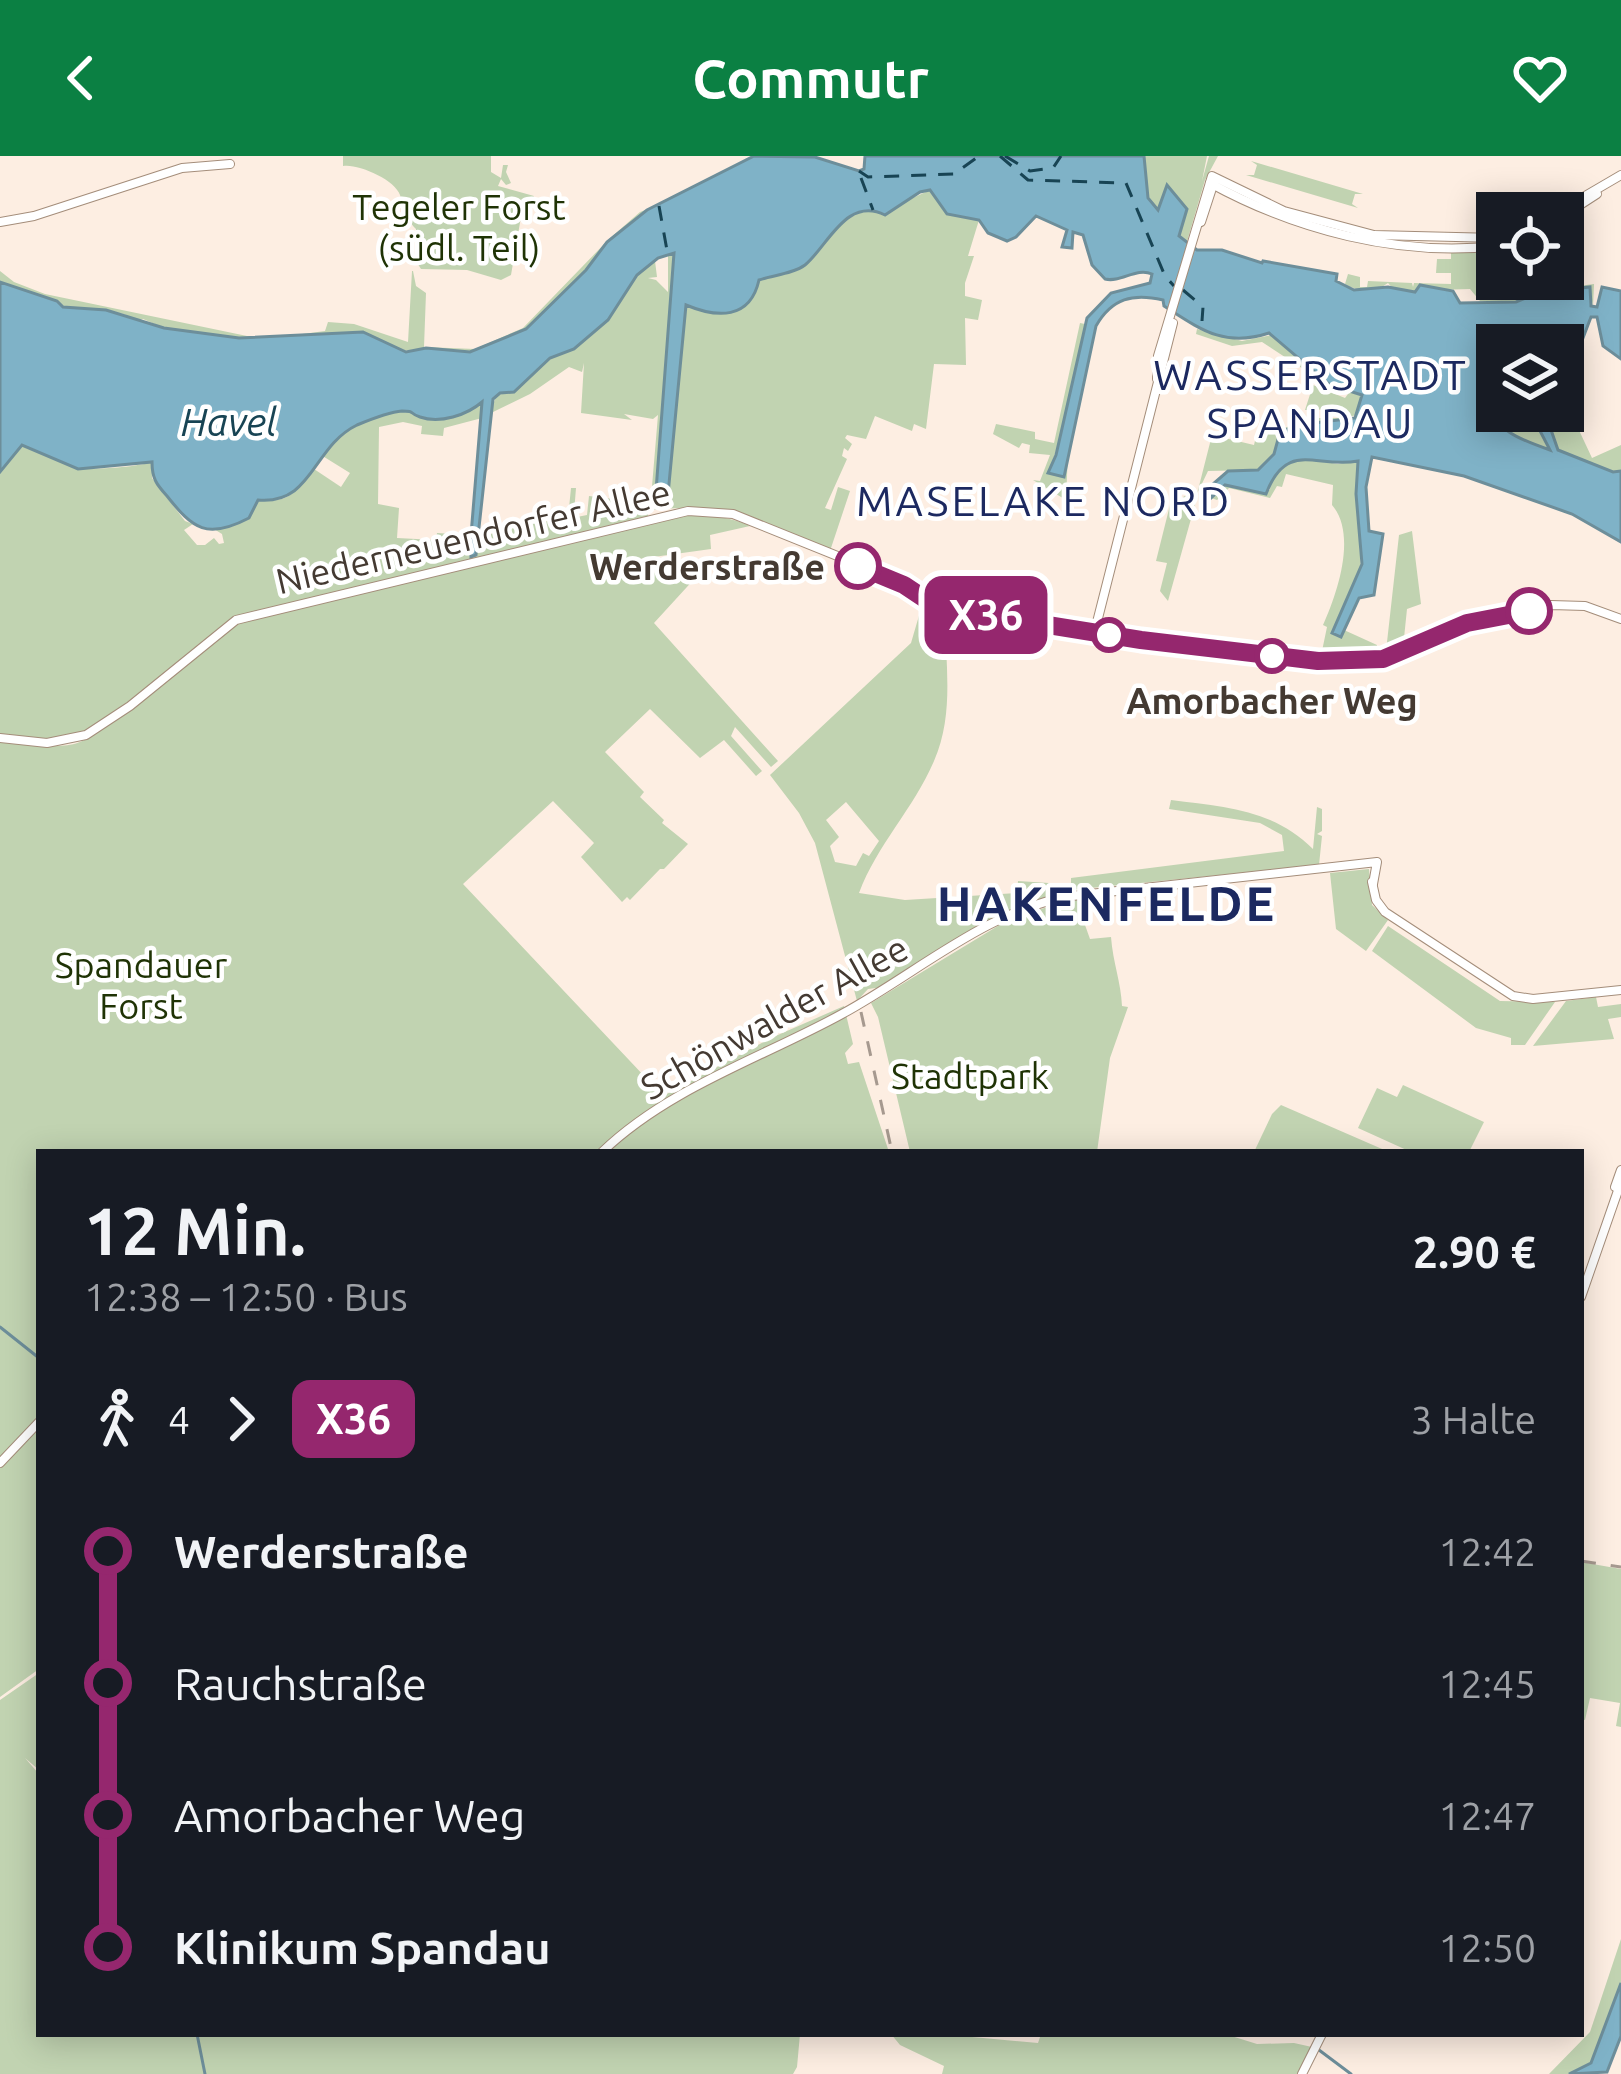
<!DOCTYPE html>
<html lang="de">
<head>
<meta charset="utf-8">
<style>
	body { margin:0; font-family:Ubuntu,sans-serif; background:#20242c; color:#f1f3f6; height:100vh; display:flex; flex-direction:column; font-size:45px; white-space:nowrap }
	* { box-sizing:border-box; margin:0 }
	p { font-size:39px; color:#9ea1a6 }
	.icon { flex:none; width:66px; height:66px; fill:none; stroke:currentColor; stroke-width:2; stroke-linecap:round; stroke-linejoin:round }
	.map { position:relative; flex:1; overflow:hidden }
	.panel { position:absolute; left:36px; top:993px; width:1548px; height:888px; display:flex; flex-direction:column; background:#171b24; border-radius:0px; box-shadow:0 6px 30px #0003 }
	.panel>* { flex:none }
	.badge { padding:0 24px; border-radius:18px; font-size:42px; line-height:78px }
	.fabs { position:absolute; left:1476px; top:36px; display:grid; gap:24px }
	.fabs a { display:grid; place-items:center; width:108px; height:108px; border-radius:0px; background:#171b24; box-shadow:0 6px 30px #0003; font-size:60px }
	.map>.badge { position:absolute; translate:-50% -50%; box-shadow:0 0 0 6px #fff }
	.legs { display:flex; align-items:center; gap:18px; height:132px; padding:0 48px; font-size:39px }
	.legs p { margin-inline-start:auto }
	.summary { display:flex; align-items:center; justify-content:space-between; height:204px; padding:0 48px }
	h1 { font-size:66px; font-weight:700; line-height:90px }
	ul { padding:0 48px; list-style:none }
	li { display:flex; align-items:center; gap:42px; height:132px; font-size:45px }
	li i { display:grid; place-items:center; width:18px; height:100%; margin:0 15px; background:currentColor }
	li i::after { content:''; width:30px; height:30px; margin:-15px; border:9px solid; border-radius:50%; background:#171b24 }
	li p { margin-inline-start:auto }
	li:first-child i { background:linear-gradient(#0000 50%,currentColor 0) }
	li:last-child i { background:linear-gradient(currentColor 50%,#0000 0) }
	header { display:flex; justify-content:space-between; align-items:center; height:156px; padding:0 48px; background:#0b8043; color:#fff; font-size:54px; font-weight:700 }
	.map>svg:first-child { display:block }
	.green { fill:#c1d3b1; fill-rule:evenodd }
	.water { fill:#7fb2c7; stroke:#6d8e9a; stroke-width:3 }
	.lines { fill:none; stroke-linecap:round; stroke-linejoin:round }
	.stream { stroke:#6d8e9a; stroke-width:3 }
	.ferry { stroke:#184454; stroke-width:3; stroke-dasharray:15 12; stroke-linecap:butt }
	.secondary-casing { stroke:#a48d7a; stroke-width:10 }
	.secondary { stroke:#fff; stroke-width:8 }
	.rail { stroke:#a6998f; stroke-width:3; stroke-dasharray:15 15; stroke-linecap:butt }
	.line-1-casing { stroke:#fff; stroke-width:27 }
	.line-1 { stroke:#95276e; stroke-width:18 }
	.stop-1-dot { fill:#fff; stroke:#95276e; stroke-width:6 }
	.labels { text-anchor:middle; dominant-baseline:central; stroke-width:9; stroke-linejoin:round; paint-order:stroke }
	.park-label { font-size:36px; fill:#1f3305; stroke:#fff }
	.street-label { font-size:36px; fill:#443a32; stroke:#fff }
	.stop-label { font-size:36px; font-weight:bold; fill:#443a32; stroke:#fff; text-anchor:end }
	.water-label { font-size:39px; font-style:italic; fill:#184454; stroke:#fff }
	.quarter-label { font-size:42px; letter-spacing:3px; fill:#1c2960; stroke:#fff }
	.district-label { font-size:48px; font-weight:bold; letter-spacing:3px; fill:#1c2960; stroke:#fff }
</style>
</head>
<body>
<header><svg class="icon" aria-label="back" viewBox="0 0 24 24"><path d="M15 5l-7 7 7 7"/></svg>Commutr<svg class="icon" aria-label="heart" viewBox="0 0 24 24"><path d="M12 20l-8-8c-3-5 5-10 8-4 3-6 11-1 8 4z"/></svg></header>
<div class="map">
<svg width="1621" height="1918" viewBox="0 0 1621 1918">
	<rect width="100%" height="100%" fill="#fdeee2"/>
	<g class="green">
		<path d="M343 0H491V16L501 22 503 9H508L506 16 511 27 506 29 501 23 498 30 534 40 521 61 511 119 501 124 467 114 421 113 416 105V73C404 60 405 54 400 39 395 23 356 7 343 10Z"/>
		<path d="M1144 0H1207L1202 25 1209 0H1218L1205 24 1186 89 1179 80 1186 52 1166 30 1159 52 1155 53 1148 42Z"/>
		<path d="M1251 5 1363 38H1355L1352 48 1358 52 1246 19H1254L1257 9Z"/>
		<path d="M930 34C949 57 948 58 979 64L968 100H974L965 127V140L982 144 978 164 965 162 966 209 934 208 926 273 914 268 912 275 875 260 866 283 847 279 845 282 852 288 848 295 844 292 842 300 847 303 825 352 831 354 838 331 850 335 830 395C760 366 726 346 650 354L658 259 653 263 624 258 632 264 581 257 584 207 582 216 569 211 530 238 491 257 496 239 514 236 547 204 574 193 608 164 637 119 655 105 657 121 648 122 656 124 668 136V100L675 97 684 151 688 147C715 167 751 157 759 124L807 108 829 76 853 58 875 53 880 57Z"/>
		<path d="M653 51 607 86 586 114 526 173 470 196 427 192 403 195 363 176 238 182 164 172 143 163 136 165 124 158 62 151 57 145 0 126V115L14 126 45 138 247 180 280 181 325 175 328 166 354 168 408 186 412 115H413L416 130 426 137 424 191 475 193 523 172 609 83 640 56Z"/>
		<path d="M1451 93 1482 94 1489 106V141L1521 140 1559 128 1563 132 1594 128 1593 151 1590 131 1541 136 1516 146 1480 145 1470 133 1436 134 1420 129 1415 136 1395 135 1388 127C1377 135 1359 137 1345 128L1348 118 1360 121V131H1367L1368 125 1412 127 1413 131 1414 127 1451 128V117H1436L1437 103H1451Z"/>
		<path d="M1080 167 1085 168C1075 215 1067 273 1048 316L1064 321 1068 296 1066 344 1033 324 1040 325 1050 299 1029 297 1030 289 1022 287 1019 292 993 278 996 268 1035 276V283L1054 287Z"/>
		<path d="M1197 173 1242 185 1272 179 1330 229 1363 239 1357 259 1284 275 1278 280 1274 298 1258 314 1208 315 1197 338 1212 279 1254 289 1258 272 1268 273 1269 256 1278 257 1273 271 1277 274 1290 270 1294 262H1338L1337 253 1305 254 1313 229 1345 242 1348 238 1329 230 1262 186 1232 190 1196 178Z"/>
		<path d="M1497 228V255H1563V240L1592 302 1621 289V315L1613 316 1558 294 1551 283 1550 294C1518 283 1479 269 1497 228Z"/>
		<path d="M482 246V262L444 272 443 280 421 278 422 270 403 266 379 271 378 348 399 352 397 382 436 384 437 377 471 379V400L476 399 480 381 536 365 564 366 567 372 571 332H576L574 357 577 361 587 359 589 340 646 347 649 365C684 358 717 355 750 370L710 379 711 393 639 403 640 418 688 414 691 420H697L654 467 778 605 771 611 735 571 731 580 762 615 756 620 724 584 700 602 650 553 605 596 644 636 640 641 664 664 662 667 688 688 664 713H660L630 744 627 741 622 746 581 701 594 687 553 645 463 728 663 940 771 882 844 850 853 888 845 897 848 908 859 906 889 996H39V1513L0 1541V584C26 587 80 600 95 574L70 584 0 582V316L22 289C40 291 57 305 75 311 88 315 137 311 152 306V322L185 365 193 368 184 374 197 389H205L214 382 219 388 224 387 222 378 214 373 249 362 258 344C293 347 293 336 314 313L341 331 350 317 321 299C336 276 375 256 403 255 416 255 408 257 420 261 440 268 467 259 482 246Z"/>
		<path d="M1301 302 1338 308 1359 304 1356 331 1361 414 1333 476 1341 480 1344 474 1377 489 1376 495H1322L1327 471 1323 469C1338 436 1357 378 1332 349L1333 329 1286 318 1282 331 1277 330 1270 342 1229 332 1217 344 1211 342 1226 329 1270 334C1271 315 1284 308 1301 302Z"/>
		<path d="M1184 340 1196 345 1168 445 1160 435 1167 407 1156 405 1172 341 1182 344Z"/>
		<path d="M1412 375 1421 448 1407 453 1404 482 1411 479 1413 484 1386 495 1399 379Z"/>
		<path d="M923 446 945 456C945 507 955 557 934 605 914 652 877 689 859 737L905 744 1017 737 1018 725 1064 728V738L1033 745 883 831 868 833 857 845 815 687 799 657 770 619 911 487ZM846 646 879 685 869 700 863 697 856 710 835 706 830 690 839 681 826 664Z"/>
		<path d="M1171 644C1224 651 1273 653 1313 693L1317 651 1322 653V675L1317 678 1322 680 1319 709 1071 734V722L1284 695 1282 679 1260 667 1169 653Z"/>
		<path d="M1369 713 1372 749 1388 764 1366 795 1336 773 1330 717Z"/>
		<path d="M1081 741 1080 755 1090 783 1111 781C1113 807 1121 826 1122 850L1128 851 1110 902 1097 996H910L878 861 871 847 1011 762Z"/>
		<path d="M1388 770 1500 845 1555 846 1525 889H1511V882L1476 872 1372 795Z"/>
		<path d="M1596 841 1598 851 1621 848V861L1608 863 1614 883 1533 890 1566 845Z"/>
		<path d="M1403 929 1484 966 1469 996H1411L1358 972 1377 932 1397 941Z"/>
		<path d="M1281 949 1389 996H1254L1272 958Z"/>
		<path d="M1581 1406 1621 1413V1571L1616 1570 1620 1547 1590 1542 1585 1564 1581 1563Z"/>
		<path d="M39 1517V1614L25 1602 39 1618V1878H800L797 1911 793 1918H0V1544Z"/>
		<path d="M1621 1783V1827L1591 1907 1569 1918H1549L1590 1876Z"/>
		<path d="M891 1878H940L1038 1887 1041 1878H1225L1257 1888 1294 1887 1312 1891 1298 1918H942L944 1910 900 1889Z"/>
	</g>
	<g class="water">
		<path d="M754 0 815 1 859 15 864 13 865 0H1144L1148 42 1158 54 1167 29 1187 53 1179 80 1197 94H1222L1262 107 1263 105 1337 118 1336 125 1354 134 1388 131 1415 136 1420 129 1453 135 1460 147 1516 146 1541 136 1590 131 1591 150 1597 151 1602 131 1621 135V203L1603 190 1597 161H1591L1578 195 1563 207V189H1545L1541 179 1530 171 1523 175 1518 189H1497C1497 258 1472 267 1550 294L1539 273 1549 268 1558 294 1613 316 1621 315V386L1572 358 1464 320 1372 301 1366 331 1369 375 1383 378 1374 439 1359 442 1341 481 1332 477 1362 408 1356 338 1358 305C1316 313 1287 283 1266 338L1225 329 1212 341 1213 328 1228 315 1258 314 1274 298 1280 276 1298 269 1355 262 1362 239 1330 229 1269 177C1224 192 1200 173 1164 150L1163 144C1133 137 1112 142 1096 170L1064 321 1048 317 1056 299 1087 162 1111 137 1150 127 1152 118C1136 111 1121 127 1105 123L1092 109 1083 79 1073 76 1072 92 1062 91 1067 74 1036 60 1016 81 1007 85 988 77 979 64 947 58 930 34 920 36 885 59C846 40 828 90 805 109 793 118 773 119 759 124 750 164 717 162 686 149L667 349 655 348 674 97 658 102 637 119 608 164 574 193 550 202 514 236 500 237 493 243 476 399 471 401V379L482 246C467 259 440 268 420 261 408 257 416 255 402 255 389 256 369 264 357 269 312 291 313 349 258 344L249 362C207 384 193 373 167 340 156 328 152 322 152 306L78 313 22 289 0 316V126L57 145 63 151 106 154 164 172 239 182 363 176 406 196 426 192 470 196 526 173 586 114 607 86 647 54Z"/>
		<path d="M1621 1827V1880L1607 1916 1569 1918 1591 1907Z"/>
	</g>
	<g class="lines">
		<g class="stream">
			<path d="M0 1171 39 1202"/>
			<path d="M197 1878 205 1918"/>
			<path d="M1319 1894 1351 1918"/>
		</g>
		<g class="ferry">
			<path d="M1000 0 1028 24 1126 27 1165 120 1174 130"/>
			<path d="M1005 0 1030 15 1053 12 1061 0"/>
			<path d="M859 15 868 21 954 18 979 0"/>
			<path d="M861 22 873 54"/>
			<path d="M659 50 668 100"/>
			<path d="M1183 134 1203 151 1202 165"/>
		</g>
		<defs>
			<g id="secondary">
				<path d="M1210 27C1296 74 1398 101 1497 90"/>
				<path d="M1556 57 1621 19"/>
				<path d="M1563 60 1597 38"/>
				<path d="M0 66 34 60 182 12 230 8"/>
				<path d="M1201 66 1215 23"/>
				<path d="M1157 223 1158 200 1212 20 1284 55 1374 79 1497 82"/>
				<path d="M1094 478 1173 167"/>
				<path d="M1113 480 1277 501"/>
				<path d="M0 582 47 587 86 579 130 550 236 464 688 355 733 358 959 449 1068 469 1308 500 1387 497 1465 465 1551 449 1585 450 1621 463"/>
				<path d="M1372 726 1376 744 1385 756 1513 840 1533 843 1621 834"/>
				<path d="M602 996C670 931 762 902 842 858 916 818 988 753 1072 740L1377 706 1373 728"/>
				<path d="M1615 1031 1621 1014"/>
				<path d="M1581 1141 1621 1026"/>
				<path d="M0 1307 39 1266"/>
				<path d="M1302 1918 1322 1878"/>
			</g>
		</defs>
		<use href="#secondary" class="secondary-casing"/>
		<use href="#secondary" class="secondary"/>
		<g class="rail">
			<path d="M861 856 892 996"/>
			<path d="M1581 1405 1621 1411"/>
		</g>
	</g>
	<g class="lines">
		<defs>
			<path id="line-1" d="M858 410 904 429 925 443 985 459 1141 484 1318 505 1383 503 1467 467 1529 455"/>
		</defs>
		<use href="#line-1" class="line-1-casing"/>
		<use href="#line-1" class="line-1"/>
	</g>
	<g class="stop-1-dot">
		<circle cx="858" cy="410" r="21"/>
		<circle cx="1529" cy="455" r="21"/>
		<circle cx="1109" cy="479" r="15"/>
		<circle cx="1272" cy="500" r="15"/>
	</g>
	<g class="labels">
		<g class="park-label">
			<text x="459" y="50">Tegeler Forst<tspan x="459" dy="41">(südl. Teil)</tspan></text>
			<text x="141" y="808">Spandauer<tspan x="141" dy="41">Forst</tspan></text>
			<text x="970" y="919">Stadtpark</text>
		</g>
		<g class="street-label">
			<text transform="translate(473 380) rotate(-13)">Niederneuendorfer Allee</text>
			<text transform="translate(774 861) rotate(-29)">Schönwalder Allee</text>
		</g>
		<g class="stop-label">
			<text x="825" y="410">Werderstraße</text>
			<text x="1272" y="544" text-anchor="middle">Amorbacher Weg</text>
		</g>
		<g class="water-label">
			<text x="229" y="265">Havel</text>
		</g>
		<g class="quarter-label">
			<text x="1311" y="218">WASSERSTADT<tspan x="1311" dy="48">SPANDAU</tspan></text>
			<text x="1044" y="344">MASELAKE NORD</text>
		</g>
		<g class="district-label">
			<text x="1107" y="747">HAKENFELDE</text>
		</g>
	</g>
</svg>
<div class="fabs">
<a><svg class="icon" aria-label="locate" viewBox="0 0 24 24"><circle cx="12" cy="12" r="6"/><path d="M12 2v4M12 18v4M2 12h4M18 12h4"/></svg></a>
<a><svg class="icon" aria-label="layers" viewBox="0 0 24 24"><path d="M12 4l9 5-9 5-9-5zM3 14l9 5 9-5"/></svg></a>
</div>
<b class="badge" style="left:986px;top:459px;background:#95276e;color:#fff">X36</b>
<section class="panel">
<div class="summary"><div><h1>12 Min.</h1><p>12:38 – 12:50 · Bus</p></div><b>2.90 €</b></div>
<div class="legs"><svg class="icon" aria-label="walk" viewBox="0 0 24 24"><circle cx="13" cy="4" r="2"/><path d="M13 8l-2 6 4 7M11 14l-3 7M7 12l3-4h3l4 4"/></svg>4<svg class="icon" aria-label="forward" viewBox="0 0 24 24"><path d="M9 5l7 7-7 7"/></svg><b class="badge" style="background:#95276e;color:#fff">X36</b><p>3 Halte</p></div>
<ul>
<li><i style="color:#95276e"></i><b>Werderstraße</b><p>12:42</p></li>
<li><i style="color:#95276e"></i><span>Rauchstraße</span><p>12:45</p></li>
<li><i style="color:#95276e"></i><span>Amorbacher Weg</span><p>12:47</p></li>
<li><i style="color:#95276e"></i><b>Klinikum Spandau</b><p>12:50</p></li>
</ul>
</section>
</div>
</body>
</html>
